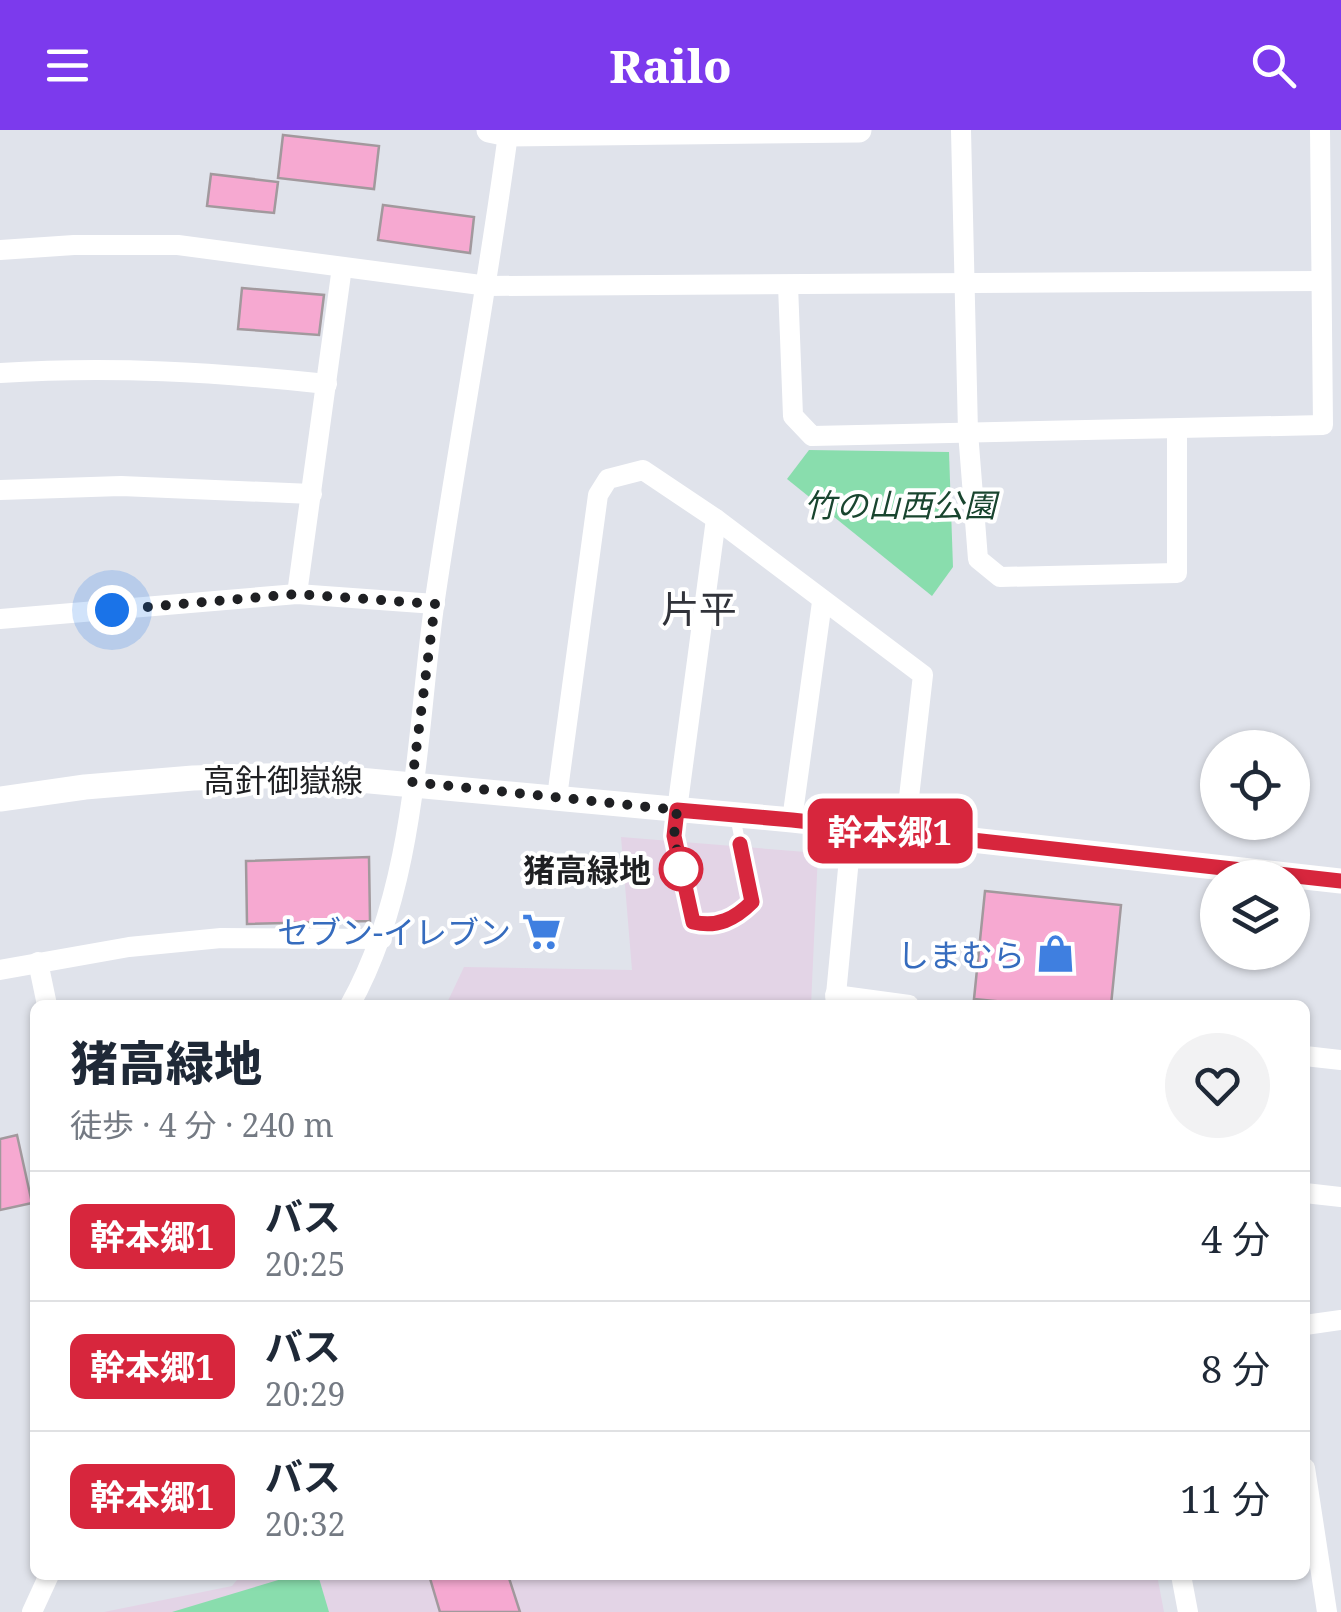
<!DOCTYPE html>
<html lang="ja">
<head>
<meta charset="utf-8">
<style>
	body { margin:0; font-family:"Noto Serif","Noto Sans JP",serif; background:#f2f2f3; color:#1f2937; height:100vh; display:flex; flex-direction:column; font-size:38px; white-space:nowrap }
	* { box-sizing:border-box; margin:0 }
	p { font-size:32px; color:#747a83 }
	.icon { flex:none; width:55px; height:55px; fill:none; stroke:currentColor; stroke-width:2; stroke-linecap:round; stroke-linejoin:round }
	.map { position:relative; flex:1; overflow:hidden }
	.sheet { position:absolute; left:30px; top:870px; width:1280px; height:580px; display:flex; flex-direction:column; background:#fff; border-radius:15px; box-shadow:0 2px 8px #0004 }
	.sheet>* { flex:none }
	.badge { padding:0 20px; border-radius:15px; font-size:35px; line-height:65px }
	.tools { position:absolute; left:1200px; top:600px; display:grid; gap:20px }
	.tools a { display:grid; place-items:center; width:110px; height:110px; border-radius:50%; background:#fff; box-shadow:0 2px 8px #0004; font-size:50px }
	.you { position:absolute; width:50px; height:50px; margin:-25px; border:8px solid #fff; border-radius:50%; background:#1a73e8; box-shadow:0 0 0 15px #1a73e833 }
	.map>.badge { position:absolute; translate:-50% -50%; box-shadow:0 0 0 5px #fff }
	.round { display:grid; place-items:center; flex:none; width:105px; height:105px; border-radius:52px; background:#f2f2f3 }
	.head { display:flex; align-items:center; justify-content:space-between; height:170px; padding:0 40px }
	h1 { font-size:48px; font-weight:800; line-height:75px }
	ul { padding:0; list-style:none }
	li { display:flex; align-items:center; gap:30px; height:130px; padding:0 40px; border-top:2px solid #e0e1e3 }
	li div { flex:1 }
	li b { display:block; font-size:38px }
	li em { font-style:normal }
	li .badge { min-width:110px; font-weight:700; text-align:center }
	header { display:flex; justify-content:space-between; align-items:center; height:130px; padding:0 40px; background:#7c3aed; color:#fff; font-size:45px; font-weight:800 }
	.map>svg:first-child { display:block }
	.education { fill:#e3d4e6 }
	.green { fill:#89ddad }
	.building { fill:#f6a9d1; stroke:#a2999d; stroke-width:2.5 }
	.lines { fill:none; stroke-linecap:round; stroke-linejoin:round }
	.service { stroke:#fff; stroke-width:10 }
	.minor { stroke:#fff; stroke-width:20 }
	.tertiary { stroke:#fff; stroke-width:25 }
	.line-casing { stroke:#fff; stroke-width:22 }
	.line { stroke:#d7263d; stroke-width:15 }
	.walk { stroke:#1f2023; stroke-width:10; stroke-dasharray:0 18 }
	.stop-dot { fill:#fff; stroke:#d7263d; stroke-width:5 }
	.labels { text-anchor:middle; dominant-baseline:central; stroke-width:8; stroke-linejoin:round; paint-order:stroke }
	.park-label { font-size:32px; font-style:italic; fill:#19452f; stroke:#fff }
	.street-label { font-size:32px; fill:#1f2023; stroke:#fff }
	.stop-label { font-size:32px; font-weight:bold; fill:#1f2023; stroke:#fff; text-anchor:end }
	.shop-label { font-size:32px; fill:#366cbe; stroke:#fff; text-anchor:end }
	.quarter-label { font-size:38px; fill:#31333a; stroke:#fff }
</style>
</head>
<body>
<header><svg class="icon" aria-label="menu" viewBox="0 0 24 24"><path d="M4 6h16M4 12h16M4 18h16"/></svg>Railo<svg class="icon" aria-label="search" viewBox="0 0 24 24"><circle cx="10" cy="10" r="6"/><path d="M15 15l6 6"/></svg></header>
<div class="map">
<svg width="1341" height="1482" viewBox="0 0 1341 1482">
	<rect width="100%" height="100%" fill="#e0e3eb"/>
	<g class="education">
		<path d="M621 707 818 723 811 875H446L464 837 632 840Z"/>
		<path d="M241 1445H1157L1164 1482H104L232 1456Z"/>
	</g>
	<g class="green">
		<path d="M809 320 949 322 953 437 932 466 787 349Z"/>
		<path d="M295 1445H318L329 1482H172Z"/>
	</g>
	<g class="building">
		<path d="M283 5 379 16 374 59 278 48Z"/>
		<path d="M211 44 278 52 274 83 207 76Z"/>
		<path d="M383 75 474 87 470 123 378 110Z"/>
		<path d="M242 158 324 165 319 205 238 199Z"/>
		<path d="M369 727 370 791 247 794 246 731Z"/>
		<path d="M985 761 1121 775 1111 875H1036L974 869Z"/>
		<path d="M17 1005 32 1073 0 1080V1009Z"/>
		<path d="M429 1445H508L520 1482H440Z"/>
	</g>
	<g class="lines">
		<path class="service" d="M677 681 674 706 693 792C717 798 735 789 752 772L735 686"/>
		<g class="minor">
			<path d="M961 0 968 302 978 429 1000 447 1177 443V299"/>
			<path d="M0 120 74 115H178L488 156 1321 151"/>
			<path d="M788 155 793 286 812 306 1323 295 1320 0"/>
			<path d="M0 243C111 236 216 242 327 254"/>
			<path d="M0 360 121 356 312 364"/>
			<path d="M297 464 342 137"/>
			<path d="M0 489 297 464 435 474"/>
			<path d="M557 667 598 365 608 349 643 340 716 389 923 545 905 702"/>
			<path d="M677 680 716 389"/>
			<path d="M792 690 822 472"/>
			<path d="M38 832 47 875"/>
			<path d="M0 840 129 817 221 808 382 809"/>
			<path d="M835 865 909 875"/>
			<path d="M350 875C416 757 416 608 434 476 457 318 487 162 508 4"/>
			<path d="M835 875 852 697"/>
			<path d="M1305 926 1341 930"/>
			<path d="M1305 1063 1341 1067"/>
			<path d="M1305 1195 1341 1190"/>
			<path d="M1305 1338 1327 1482"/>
			<path d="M1181 1445 1188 1482"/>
			<path d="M32 1482 49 1445"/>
		</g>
		<g class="tertiary">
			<path d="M489 0 508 4 859 0"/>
			<path d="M0 669 85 657 193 648 305 645 792 690 1341 751"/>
		</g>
	</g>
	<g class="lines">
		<defs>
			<path id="line" d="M740 714 752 772C735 789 717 798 693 792L674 706 677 680 792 690 1341 751"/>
		</defs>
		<use href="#line" class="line-casing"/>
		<use href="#line" class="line"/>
		<path class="walk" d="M112 480 297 464 435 474 412 652 677 680 674 706 681 739"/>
	</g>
	<defs>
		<symbol id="supermarket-bare" viewBox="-9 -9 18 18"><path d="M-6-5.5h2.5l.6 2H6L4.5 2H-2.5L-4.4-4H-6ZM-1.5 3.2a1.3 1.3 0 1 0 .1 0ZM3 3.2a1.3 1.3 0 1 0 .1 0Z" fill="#3f7fe0" stroke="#fff" stroke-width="2.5" paint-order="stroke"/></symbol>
		<symbol id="shop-bare" viewBox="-9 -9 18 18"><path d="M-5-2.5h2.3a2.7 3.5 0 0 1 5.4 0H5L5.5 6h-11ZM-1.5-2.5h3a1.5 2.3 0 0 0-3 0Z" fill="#3f7fe0" stroke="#fff" stroke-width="2.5" paint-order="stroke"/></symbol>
	</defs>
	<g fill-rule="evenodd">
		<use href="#supermarket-bare" x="514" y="774" width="55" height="55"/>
		<use href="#shop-bare" x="1028" y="796" width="55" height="55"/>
	</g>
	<circle class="stop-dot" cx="681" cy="739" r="20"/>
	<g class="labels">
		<g class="park-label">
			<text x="900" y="374">竹の山西公園</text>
		</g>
		<g class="street-label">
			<text x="283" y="649">高針御嶽線</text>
		</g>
		<g class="stop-label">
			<text x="651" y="739">猪高緑地</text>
		</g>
		<g class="shop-label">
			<text x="511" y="801">セブン-イレブン</text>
			<text x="1025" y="824">しまむら</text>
		</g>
		<g class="quarter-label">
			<text x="699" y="478">片平</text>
		</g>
	</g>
</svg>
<div class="tools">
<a><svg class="icon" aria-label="locate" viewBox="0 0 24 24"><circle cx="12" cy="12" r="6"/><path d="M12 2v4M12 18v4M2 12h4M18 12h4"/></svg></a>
<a><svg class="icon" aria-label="layers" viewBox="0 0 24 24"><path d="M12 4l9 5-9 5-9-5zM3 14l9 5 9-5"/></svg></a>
</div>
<div class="you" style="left:112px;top:480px"></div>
<b class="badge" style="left:890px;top:701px;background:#d7263d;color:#fff">幹本郷1</b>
<section class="sheet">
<div class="head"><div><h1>猪高緑地</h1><p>徒歩 · 4 分 · 240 m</p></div><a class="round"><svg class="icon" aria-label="heart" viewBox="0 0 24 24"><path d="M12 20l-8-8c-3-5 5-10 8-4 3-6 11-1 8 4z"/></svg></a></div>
<ul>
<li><span class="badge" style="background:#d7263d;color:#fff">幹本郷1</span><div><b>バス</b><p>20:25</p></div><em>4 分</em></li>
<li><span class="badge" style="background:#d7263d;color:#fff">幹本郷1</span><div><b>バス</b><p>20:29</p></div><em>8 分</em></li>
<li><span class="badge" style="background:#d7263d;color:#fff">幹本郷1</span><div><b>バス</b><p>20:32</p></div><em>11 分</em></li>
</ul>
</section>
</div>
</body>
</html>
